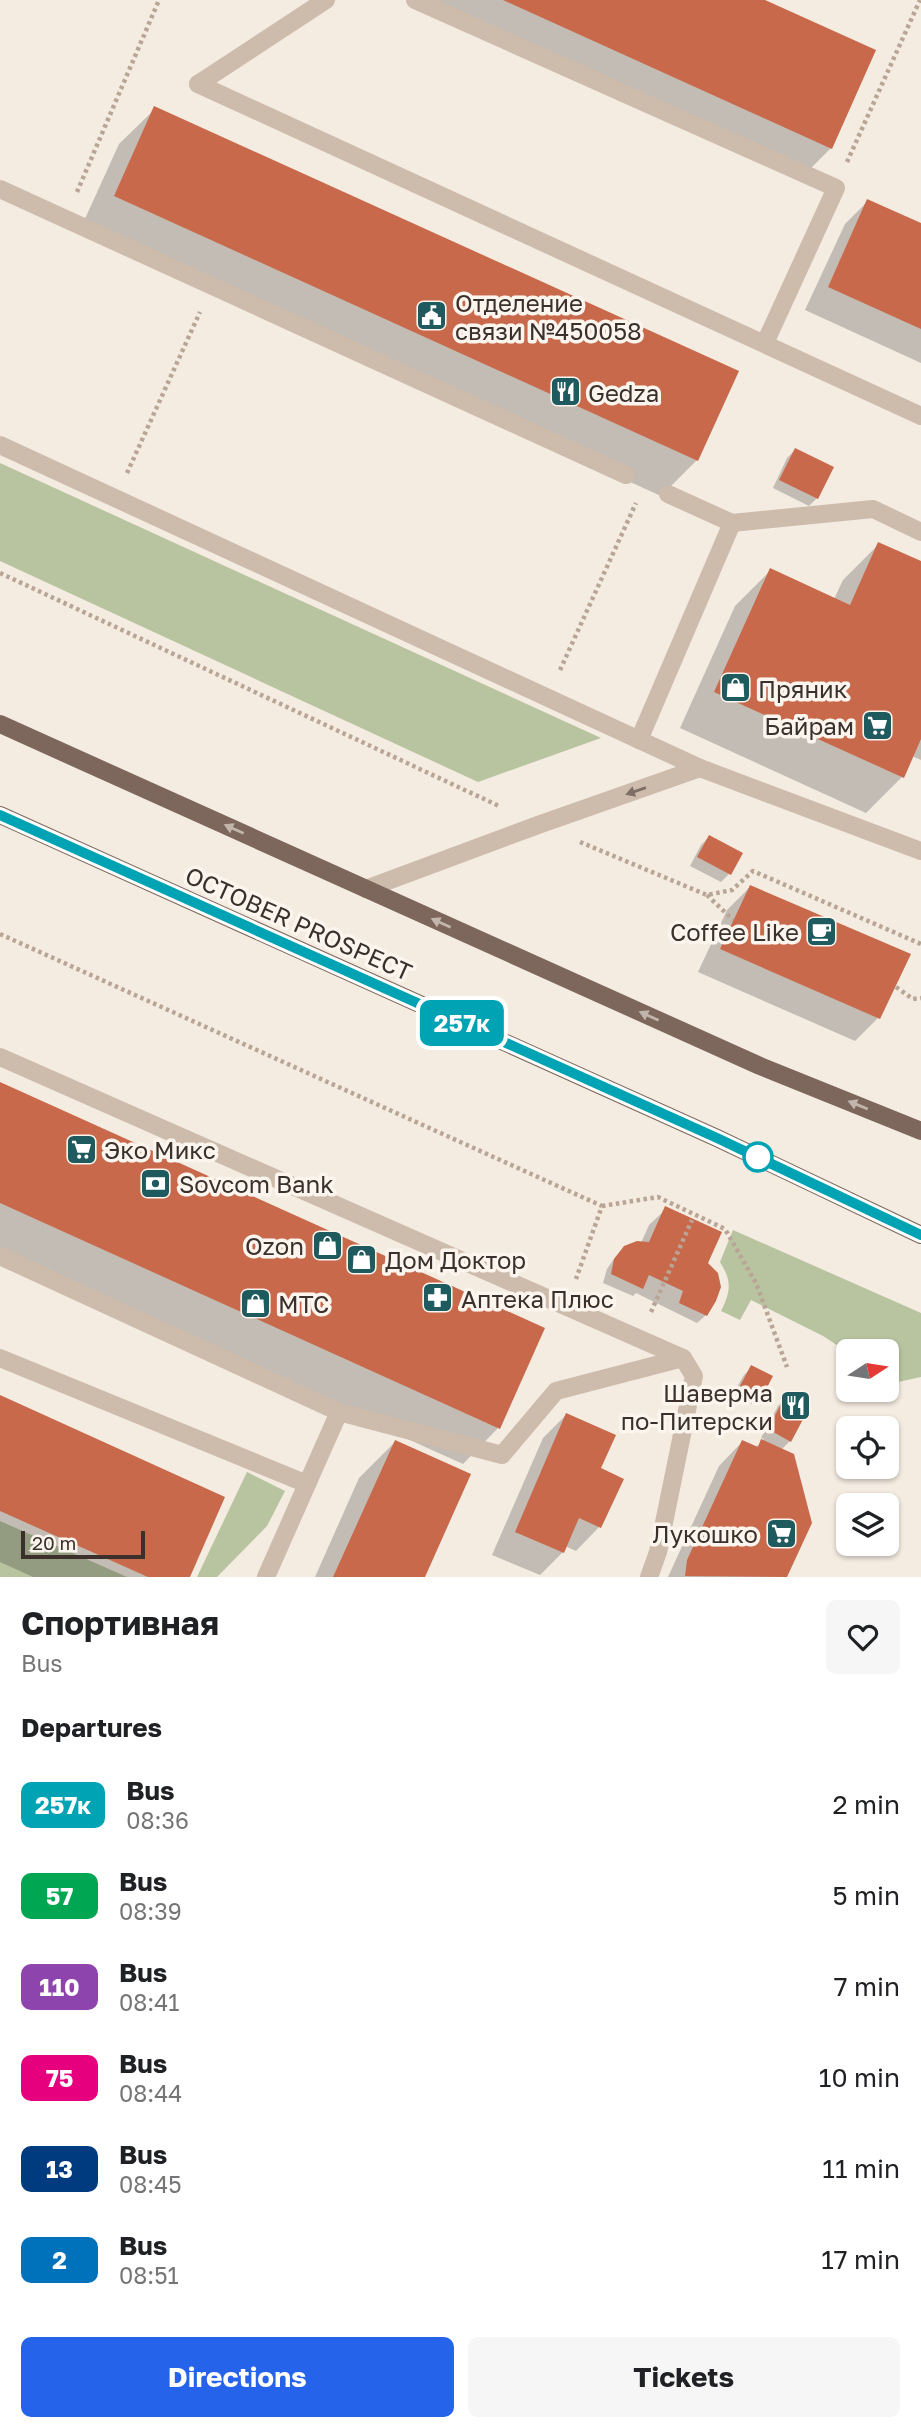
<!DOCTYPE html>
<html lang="en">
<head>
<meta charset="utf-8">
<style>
	body { margin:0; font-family:"Golos Text",sans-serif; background:#f6f6f6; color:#202124; height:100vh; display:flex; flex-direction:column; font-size:26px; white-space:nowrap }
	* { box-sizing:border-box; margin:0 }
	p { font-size:23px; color:#757577 }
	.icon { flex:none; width:38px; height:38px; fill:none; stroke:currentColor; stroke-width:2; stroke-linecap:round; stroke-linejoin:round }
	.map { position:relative; height:1577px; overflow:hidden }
	.details { display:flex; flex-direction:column; background:#fff; flex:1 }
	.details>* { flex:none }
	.badge { padding:0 14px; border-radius:10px; font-size:24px; line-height:46px }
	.needle { width:46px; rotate:78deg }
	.controls { position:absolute; left:836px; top:1339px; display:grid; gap:14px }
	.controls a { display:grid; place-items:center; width:63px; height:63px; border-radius:10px; background:#fff; box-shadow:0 2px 5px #0004; font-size:35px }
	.scale { position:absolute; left:21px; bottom:18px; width:124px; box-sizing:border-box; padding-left:7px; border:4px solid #3b302b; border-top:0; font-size:19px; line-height:24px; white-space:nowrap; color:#3b302b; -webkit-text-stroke:5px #fbf5ee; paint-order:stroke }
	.map>.badge { position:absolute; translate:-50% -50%; box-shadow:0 0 0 4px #fff }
	h2 { padding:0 21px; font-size:26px; line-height:63px }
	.round { display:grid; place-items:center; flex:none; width:74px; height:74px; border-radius:10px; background:#f6f6f6 }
	.overview { display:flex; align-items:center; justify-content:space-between; height:119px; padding:0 21px }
	h1 { font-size:33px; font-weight:700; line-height:52px }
	.cta { display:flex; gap:14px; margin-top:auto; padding:14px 21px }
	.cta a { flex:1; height:80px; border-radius:10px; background:#2563eb; color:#fff; font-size:28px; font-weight:700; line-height:80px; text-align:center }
	.cta a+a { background:#f6f6f6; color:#202124 }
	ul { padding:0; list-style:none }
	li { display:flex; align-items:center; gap:21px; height:91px; padding:0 21px }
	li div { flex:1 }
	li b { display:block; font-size:26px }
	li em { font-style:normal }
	li .badge { min-width:77px; font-weight:700; text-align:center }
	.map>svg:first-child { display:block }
	.green { fill:#b8c4a0 }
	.shadow { fill:#0003 }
	.building { fill:#c8694b }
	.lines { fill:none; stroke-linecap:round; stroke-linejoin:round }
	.path { stroke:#b9a596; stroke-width:4.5; stroke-dasharray:3.5 3.5; stroke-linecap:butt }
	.service { stroke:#cdbbac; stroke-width:18 }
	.minor { stroke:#cdbbac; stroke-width:18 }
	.primary { stroke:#7d675c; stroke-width:18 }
	.oneway { fill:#7d6f65 }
	.oneway2 { fill:#c2b5ac }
	.line-casing { stroke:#fff; stroke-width:16 }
	.line { stroke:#00a3b4; stroke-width:10 }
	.stop-dot { fill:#fff; stroke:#00a3b4; stroke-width:3.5 }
	.labels { text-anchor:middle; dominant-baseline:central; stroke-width:7; stroke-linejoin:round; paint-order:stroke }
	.poi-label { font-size:24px; fill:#3b302b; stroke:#fbf5ee; text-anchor:start }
	.street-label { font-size:24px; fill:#3b302b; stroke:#fbf5ee }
</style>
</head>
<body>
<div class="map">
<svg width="921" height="1577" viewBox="0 0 921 1577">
	<rect width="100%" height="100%" fill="#f4ebe1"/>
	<g class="green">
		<path d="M0 463 601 738 478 782 0 561Z"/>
		<path d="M733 1230 921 1313V1377L898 1382 887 1381V1351H849V1367L840 1362 846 1351 823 1336 751 1300 740 1320 721 1311C731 1291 732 1281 720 1262Z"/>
		<path d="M247 1472 285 1491 267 1526 217 1577H197Z"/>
		<path d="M0 1521 127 1577H0Z"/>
	</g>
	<g class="shadow">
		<path d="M412 0H761L831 148 802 177Z"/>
		<path d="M155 109 697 460 661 496 79 232 119 144Z"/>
		<path d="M868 201 921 225V363L805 310 845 224Z"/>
		<path d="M795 450 817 498 809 506 773 488 787 458Z"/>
		<path d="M879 544 921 563V760L912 756 902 777 866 813 680 728 735 606 770 571 834 599 843 580Z"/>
		<path d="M709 837 740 853 729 874 721 882 690 866 701 845Z"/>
		<path d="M750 887 878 1018 855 1041 698 972 727 910Z"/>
		<path d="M0 1084 498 1428 463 1464 0 1255Z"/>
		<path d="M666 1209 703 1270 706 1315 697 1323 636 1293 633 1296 603 1283 607 1269 616 1256 641 1243 649 1225Z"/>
		<path d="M752 1367 760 1396 752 1404 733 1394 744 1375Z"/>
		<path d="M0 1397 188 1577H33L0 1562Z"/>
		<path d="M786 1398 790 1441 781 1450 811 1523 786 1577H668L719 1466 742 1442 755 1448 764 1439 761 1438 778 1406Z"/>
		<path d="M566 1415 599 1469 621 1480 599 1527 576 1551 565 1546 563 1552 540 1575 492 1555 543 1438Z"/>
		<path d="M395 1442 423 1577H315L359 1478Z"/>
	</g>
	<g class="building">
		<path d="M503 0H765L876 50 832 149Z"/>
		<path d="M154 106 739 371 698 461 114 196Z"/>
		<path d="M867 199 921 223V329L828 287Z"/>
		<path d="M795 448 834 467 818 499 779 480Z"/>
		<path d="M878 542 921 561V739L904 778 714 692 770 568 850 605Z"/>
		<path d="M709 835 743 853 731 875 697 857Z"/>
		<path d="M750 885 911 954 880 1019 720 949Z"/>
		<path d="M0 1082 545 1328 500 1429 0 1203Z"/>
		<path d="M665 1206 722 1232 708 1263 718 1273 721 1287 716 1301 707 1316 679 1303 683 1291 649 1275 643 1289 611 1274 614 1259 624 1246 637 1241 649 1242Z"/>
		<path d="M751 1365 773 1376 762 1397 740 1386Z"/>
		<path d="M0 1395 225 1497 190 1577H148L0 1511Z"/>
		<path d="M785 1396 809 1408 791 1442 768 1429Z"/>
		<path d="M566 1413 616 1435 601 1468 624 1479 601 1528 579 1518 564 1553 515 1532Z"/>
		<path d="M761 1439 794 1454 812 1523 787 1577 685 1576 687 1560 742 1440 758 1447Z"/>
		<path d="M395 1440 471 1474 425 1577H333Z"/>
	</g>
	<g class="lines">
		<g class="path">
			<path d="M847 162 920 0"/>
			<path d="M77 192 159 0"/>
			<path d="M127 473 200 312"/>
			<path d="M0 573 499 806"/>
			<path d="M560 670 636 503"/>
			<path d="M580 842 707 895 732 890 753 871 921 944"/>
			<path d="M707 895 733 920"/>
			<path d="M0 934 602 1206 576 1279"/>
			<path d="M896 987 913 999 921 998"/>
			<path d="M602 1206 658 1197 725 1229 756 1283 787 1367"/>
			<path d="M651 1312 692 1220"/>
		</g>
		<g class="service">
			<path d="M415 0 836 188 765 343"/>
			<path d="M198 84 921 416"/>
			<path d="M198 84 326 0"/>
			<path d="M0 189 626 475"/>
			<path d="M668 494 732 523"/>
			<path d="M639 740 732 523 873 509 921 532"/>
			<path d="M366 889 538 825 700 768"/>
			<path d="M0 1057 683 1358 694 1376 658 1552 649 1577"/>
			<path d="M0 1256 339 1412 266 1577"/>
			<path d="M0 1358 307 1484"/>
			<path d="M339 1412 502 1455 556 1391 683 1358"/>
		</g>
		<path class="minor" d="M0 445 700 768 921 851"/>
		<g class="primary">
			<path d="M0 724 760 1066 921 1131"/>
			<path d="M0 815 717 1138 921 1235"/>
		</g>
	</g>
	<defs><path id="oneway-solid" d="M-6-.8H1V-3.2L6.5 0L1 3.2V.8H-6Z" transform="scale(1.75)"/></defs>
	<use class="oneway" href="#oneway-solid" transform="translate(636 791) rotate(161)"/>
	<g class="oneway2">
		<use href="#oneway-solid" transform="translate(234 829) rotate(-156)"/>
		<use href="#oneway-solid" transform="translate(441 923) rotate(-156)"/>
		<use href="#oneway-solid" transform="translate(649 1016) rotate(-156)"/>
		<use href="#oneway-solid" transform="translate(858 1105) rotate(-158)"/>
	</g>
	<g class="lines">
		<defs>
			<path id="line" d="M0 815 717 1138 921 1235"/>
		</defs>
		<use href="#line" class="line-casing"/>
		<use href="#line" class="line"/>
	</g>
	<defs>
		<symbol id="civic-square" viewBox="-11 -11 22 22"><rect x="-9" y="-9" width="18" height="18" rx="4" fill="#1f5a5e" stroke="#fbf5ee"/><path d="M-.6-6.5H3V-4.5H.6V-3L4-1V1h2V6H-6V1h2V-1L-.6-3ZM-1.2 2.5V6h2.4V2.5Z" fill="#fff"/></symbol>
		<symbol id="restaurant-square" viewBox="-11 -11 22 22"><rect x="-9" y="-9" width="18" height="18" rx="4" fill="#1f5a5e" stroke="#fbf5ee"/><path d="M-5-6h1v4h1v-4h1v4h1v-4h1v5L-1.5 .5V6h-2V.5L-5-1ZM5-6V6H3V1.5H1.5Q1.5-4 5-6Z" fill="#fff"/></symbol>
		<symbol id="shop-square" viewBox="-11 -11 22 22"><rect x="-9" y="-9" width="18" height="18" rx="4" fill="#1f5a5e" stroke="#fbf5ee"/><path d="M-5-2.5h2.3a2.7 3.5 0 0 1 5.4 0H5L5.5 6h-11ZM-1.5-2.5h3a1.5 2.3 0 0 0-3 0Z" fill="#fff"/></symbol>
		<symbol id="supermarket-square" viewBox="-11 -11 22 22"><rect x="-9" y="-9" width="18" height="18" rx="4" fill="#1f5a5e" stroke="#fbf5ee"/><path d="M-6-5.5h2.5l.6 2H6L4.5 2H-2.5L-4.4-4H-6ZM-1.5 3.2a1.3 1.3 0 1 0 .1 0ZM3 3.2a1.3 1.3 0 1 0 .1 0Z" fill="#fff"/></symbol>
		<symbol id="cafe-square" viewBox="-11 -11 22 22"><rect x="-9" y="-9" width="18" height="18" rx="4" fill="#1f5a5e" stroke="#fbf5ee"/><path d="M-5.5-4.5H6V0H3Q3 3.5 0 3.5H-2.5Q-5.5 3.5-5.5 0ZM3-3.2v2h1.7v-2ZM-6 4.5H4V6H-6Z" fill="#fff"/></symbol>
		<symbol id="bank-square" viewBox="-11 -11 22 22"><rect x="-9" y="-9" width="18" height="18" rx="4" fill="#1f5a5e" stroke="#fbf5ee"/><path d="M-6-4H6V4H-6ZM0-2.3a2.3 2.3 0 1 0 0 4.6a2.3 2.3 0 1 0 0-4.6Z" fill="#fff"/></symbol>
		<symbol id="pharmacy-square" viewBox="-11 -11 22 22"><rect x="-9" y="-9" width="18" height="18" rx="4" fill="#1f5a5e" stroke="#fbf5ee"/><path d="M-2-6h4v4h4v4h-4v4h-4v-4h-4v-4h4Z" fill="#fff"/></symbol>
	</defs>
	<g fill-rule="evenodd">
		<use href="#civic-square" x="414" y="298" width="35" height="35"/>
		<use href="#restaurant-square" x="548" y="374" width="35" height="35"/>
		<use href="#shop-square" x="718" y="670" width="35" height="35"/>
		<use href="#supermarket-square" x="860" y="708" width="35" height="35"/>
		<use href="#cafe-square" x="804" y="914" width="35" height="35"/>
		<use href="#supermarket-square" x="64" y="1132" width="35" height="35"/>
		<use href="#bank-square" x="138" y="1166" width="35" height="35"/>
		<use href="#shop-square" x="310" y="1228" width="35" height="35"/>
		<use href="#shop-square" x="344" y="1242" width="35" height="35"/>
		<use href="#pharmacy-square" x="420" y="1280" width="35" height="35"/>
		<use href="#shop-square" x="238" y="1286" width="35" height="35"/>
		<use href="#restaurant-square" x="778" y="1388" width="35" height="35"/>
		<use href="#supermarket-square" x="764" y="1516" width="35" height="35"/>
	</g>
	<circle class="stop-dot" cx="758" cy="1157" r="14"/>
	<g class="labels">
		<g class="poi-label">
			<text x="455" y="302">Отделение<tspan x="455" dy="28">связи №450058</tspan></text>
			<text x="588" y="392">Gedza</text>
			<text x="758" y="688">Пряник</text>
			<text x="854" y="725" text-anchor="end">Байрам</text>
			<text x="799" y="931" text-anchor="end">Coffee Like</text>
			<text x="104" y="1149">Эко Микс</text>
			<text x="179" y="1183">Sovcom Bank</text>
			<text x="304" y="1245" text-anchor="end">Ozon</text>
			<text x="385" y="1259">Дом Доктор</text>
			<text x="461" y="1298">Аптека Плюс</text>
			<text x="278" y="1303">МТС</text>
			<text x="773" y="1392" text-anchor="end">Шаверма<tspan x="773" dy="28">по-Питерски</tspan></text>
			<text x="758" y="1533" text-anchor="end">Лукошко</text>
		</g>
		<g class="street-label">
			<text transform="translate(299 923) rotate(24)">OCTOBER PROSPECT</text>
		</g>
	</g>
</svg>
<div class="controls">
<a><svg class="needle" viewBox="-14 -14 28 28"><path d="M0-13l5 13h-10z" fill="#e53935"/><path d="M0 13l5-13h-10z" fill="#757577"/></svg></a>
<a><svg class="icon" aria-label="locate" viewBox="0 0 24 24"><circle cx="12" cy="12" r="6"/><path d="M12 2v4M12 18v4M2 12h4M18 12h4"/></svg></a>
<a><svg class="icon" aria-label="layers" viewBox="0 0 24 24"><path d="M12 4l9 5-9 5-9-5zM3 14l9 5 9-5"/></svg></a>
</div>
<div class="scale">20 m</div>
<b class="badge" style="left:462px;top:1023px;background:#00a3b4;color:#fff">257к</b>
</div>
<section class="details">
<div class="overview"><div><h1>Спортивная</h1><p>Bus</p></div><a class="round"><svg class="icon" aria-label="heart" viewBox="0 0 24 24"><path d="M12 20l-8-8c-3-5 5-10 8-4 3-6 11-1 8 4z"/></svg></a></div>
<h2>Departures</h2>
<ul>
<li><span class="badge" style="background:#00a3b4;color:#fff">257к</span><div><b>Bus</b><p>08:36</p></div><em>2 min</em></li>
<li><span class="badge" style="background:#00a651;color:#fff">57</span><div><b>Bus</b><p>08:39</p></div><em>5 min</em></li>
<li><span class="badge" style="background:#8e44ad;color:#fff">110</span><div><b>Bus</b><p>08:41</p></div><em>7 min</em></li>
<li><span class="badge" style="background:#e6007e;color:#fff">75</span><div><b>Bus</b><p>08:44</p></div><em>10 min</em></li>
<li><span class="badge" style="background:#003b80;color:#fff">13</span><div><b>Bus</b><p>08:45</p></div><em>11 min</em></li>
<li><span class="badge" style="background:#0072bc;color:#fff">2</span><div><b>Bus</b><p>08:51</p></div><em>17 min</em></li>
</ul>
<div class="cta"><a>Directions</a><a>Tickets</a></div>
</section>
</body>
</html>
